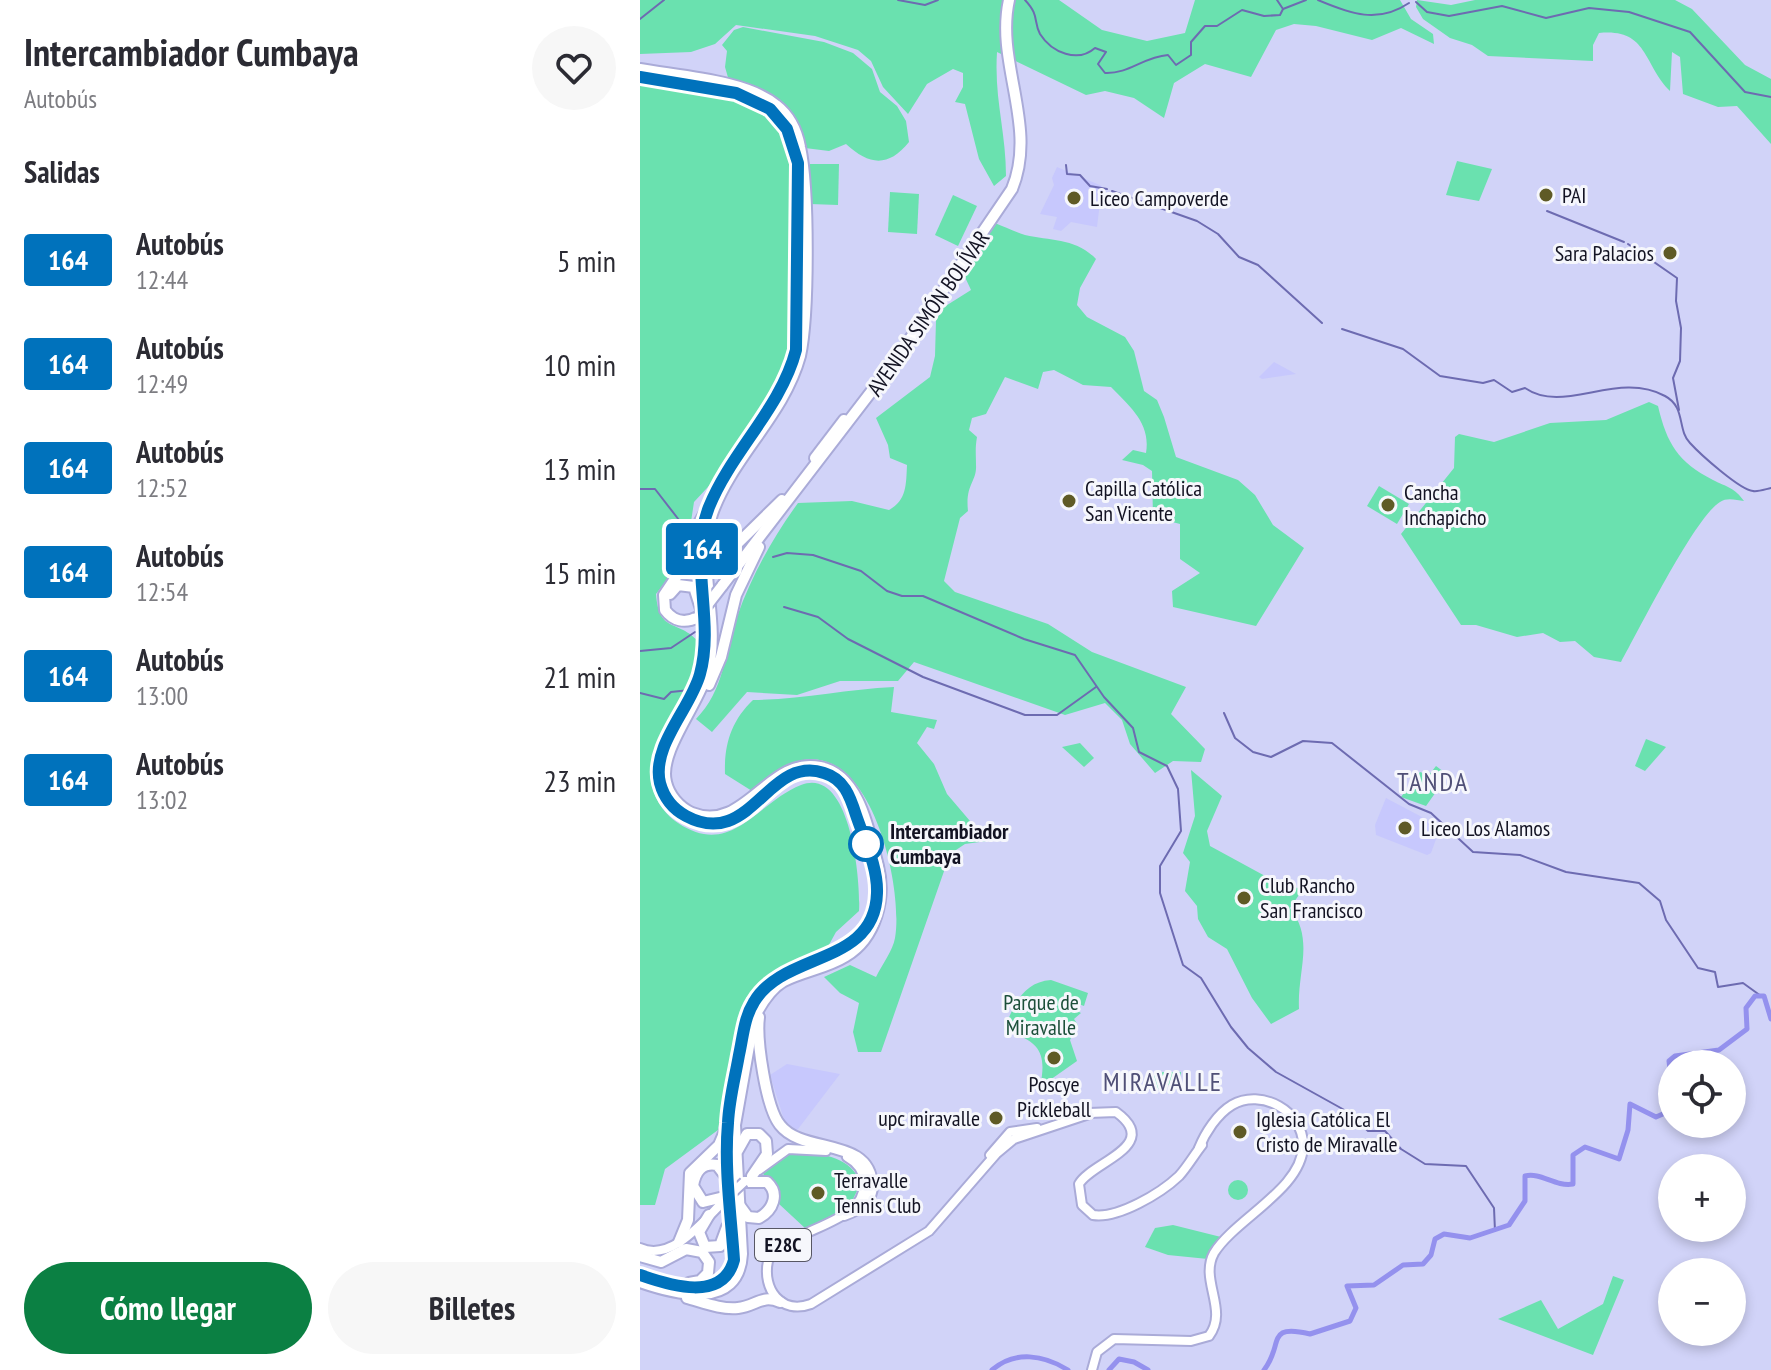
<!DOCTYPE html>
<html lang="es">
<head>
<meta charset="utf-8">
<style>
	body { margin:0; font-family:"PT Sans Narrow",sans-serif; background:#f7f7f7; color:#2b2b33; height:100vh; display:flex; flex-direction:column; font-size:30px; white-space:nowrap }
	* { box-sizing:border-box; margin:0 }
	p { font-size:26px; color:#7c7c81 }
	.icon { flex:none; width:44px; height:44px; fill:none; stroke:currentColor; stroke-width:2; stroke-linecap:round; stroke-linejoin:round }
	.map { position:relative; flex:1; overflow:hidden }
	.details { display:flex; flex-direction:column; background:#fff; width:640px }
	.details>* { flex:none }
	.badge { padding:0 16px; border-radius:6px; font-size:28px; line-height:52px }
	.fabs { position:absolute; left:1018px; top:1050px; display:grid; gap:16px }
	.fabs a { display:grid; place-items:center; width:88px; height:88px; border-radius:50%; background:#fff; box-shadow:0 4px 12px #0003; font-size:40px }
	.map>.badge { position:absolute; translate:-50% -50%; box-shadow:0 0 0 4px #fff }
	h2 { padding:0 24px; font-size:30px; line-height:72px }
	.round { display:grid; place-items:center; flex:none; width:84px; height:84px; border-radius:42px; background:#f7f7f7 }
	.headline { display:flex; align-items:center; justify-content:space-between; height:136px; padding:0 24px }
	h1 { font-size:38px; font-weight:800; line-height:60px }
	.primary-button { display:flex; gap:16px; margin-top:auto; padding:16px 24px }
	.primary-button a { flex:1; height:92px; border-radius:48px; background:#0b8043; color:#fff; font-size:32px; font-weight:800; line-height:92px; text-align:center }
	.primary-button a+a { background:#f7f7f7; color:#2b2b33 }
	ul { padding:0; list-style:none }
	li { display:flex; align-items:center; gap:24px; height:104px; padding:0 24px }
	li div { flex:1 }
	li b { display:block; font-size:30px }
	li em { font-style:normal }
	li .badge { min-width:88px; font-weight:700; text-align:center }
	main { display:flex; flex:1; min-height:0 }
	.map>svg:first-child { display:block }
	.built { fill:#c7c8fd }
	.green { fill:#6ae1af }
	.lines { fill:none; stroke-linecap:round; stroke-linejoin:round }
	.stream { stroke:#6d6bb1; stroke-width:2 }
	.river { stroke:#9491ee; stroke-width:5 }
	.primary-casing { stroke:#aaabd8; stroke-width:12 }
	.highway-casing { stroke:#aaabd8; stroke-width:14 }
	.primary { stroke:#fff; stroke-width:8 }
	.highway { stroke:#fff; stroke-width:10 }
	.primary-bridge-casing { stroke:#aaabd8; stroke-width:12; stroke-linecap:butt }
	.highway-bridge-casing { stroke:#aaabd8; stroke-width:14; stroke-linecap:butt }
	.primary-bridge { stroke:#fff; stroke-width:8 }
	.highway-bridge { stroke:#fff; stroke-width:10 }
	.line-casing { stroke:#fff; stroke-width:18 }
	.line { stroke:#0072bc; stroke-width:12 }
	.poi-dot { fill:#5f5a26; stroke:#f6f7fc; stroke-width:3 }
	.stop-dot { fill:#fff; stroke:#0072bc; stroke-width:4 }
	.labels { text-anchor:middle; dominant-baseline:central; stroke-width:6; stroke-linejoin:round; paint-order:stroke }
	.shield { fill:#f6f7fc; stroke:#575764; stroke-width:2 }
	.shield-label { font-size:20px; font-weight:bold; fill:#131323 }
	.poi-label { font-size:22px; fill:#131323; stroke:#f6f7fc; text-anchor:start }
	.street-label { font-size:22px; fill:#131323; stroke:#f6f7fc }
	.stop-label { font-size:22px; font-weight:bold; fill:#131323; stroke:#f6f7fc; text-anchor:start }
	.park-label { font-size:22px; fill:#1b4f3a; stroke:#f6f7fc }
	.quarter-label { font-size:26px; letter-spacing:2px; fill:#505077; stroke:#f6f7fc }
</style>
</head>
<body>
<main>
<section class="details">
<div class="headline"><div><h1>Intercambiador Cumbaya</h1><p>Autobús</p></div><a class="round"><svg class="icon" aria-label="heart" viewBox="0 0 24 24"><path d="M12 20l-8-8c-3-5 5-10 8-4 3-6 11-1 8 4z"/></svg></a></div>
<h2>Salidas</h2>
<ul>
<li><span class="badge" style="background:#0072bc;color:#fff">164</span><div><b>Autobús</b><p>12:44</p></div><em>5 min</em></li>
<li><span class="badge" style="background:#0072bc;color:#fff">164</span><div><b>Autobús</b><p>12:49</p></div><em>10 min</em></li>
<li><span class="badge" style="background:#0072bc;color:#fff">164</span><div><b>Autobús</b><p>12:52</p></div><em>13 min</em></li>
<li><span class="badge" style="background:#0072bc;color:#fff">164</span><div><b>Autobús</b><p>12:54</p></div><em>15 min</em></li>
<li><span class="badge" style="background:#0072bc;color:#fff">164</span><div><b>Autobús</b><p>13:00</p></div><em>21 min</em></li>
<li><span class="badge" style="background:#0072bc;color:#fff">164</span><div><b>Autobús</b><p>13:02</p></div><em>23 min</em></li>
</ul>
<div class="primary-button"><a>Cómo llegar</a><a>Billetes</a></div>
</section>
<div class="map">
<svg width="1131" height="1370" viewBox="0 0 1131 1370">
	<rect width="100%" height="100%" fill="#d1d3f8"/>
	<g class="built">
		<path d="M417 167 462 186 457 227 431 222 421 231 413 229 417 217 400 214 414 185 412 178Z"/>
		<path d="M634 362 656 374 622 379 619 377Z"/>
		<path d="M746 798 780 816 799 831 791 853 787 855 736 835 735 825Z"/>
		<path d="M147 1064 200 1074 155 1133 146 1126 130 1075Z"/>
	</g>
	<g class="green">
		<path d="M0 0H419L462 30 507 41 545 33 555 0H760L771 19 793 34 794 44 761 28 732 40 676 26 654 24 636 30 611 77 565 64 534 83 524 118 494 98 465 91 446 95 357 52C354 99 366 131 366 176L354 186 339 159 325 104 315 102 323 87V73L313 69 287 84 268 114 243 87 231 61 218 50 175 36 96 25 75 44 51 52 0 54Z"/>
		<path d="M777 0 811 5 835 0H1035L1052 9 1105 65 1131 79V144L1097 106 1078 107 1043 94 1040 57 1032 52 1030 91C1003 64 1008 28 959 33L953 45V61L848 56 832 45 810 38 783 19 776 7Z"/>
		<path d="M103 27 184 42 213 53 232 69 240 92 257 106 266 121 269 142C248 168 229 165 206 144L189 151 165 148C143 100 140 97 89 81L85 67 87 51 82 45 94 30Z"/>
		<path d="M0 82C38 87 87 88 120 108 132 115 143 127 147 141 163 185 152 298 151 350L145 371 128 400 80 474 54 502 46 555 16 594C19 633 36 619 57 640 56 659 54 676 46 694 35 719 8 748 11 777 12 796 23 813 38 823 92 859 117 802 161 785 211 765 221 882 219 911L196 932 185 952C88 978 95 1046 78 1130L25 1169 15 1205H0Z"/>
		<path d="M817 161 852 169 839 201 806 195Z"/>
		<path d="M170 164H199L198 205 170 204Z"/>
		<path d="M250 192 279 194 277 234 248 232Z"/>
		<path d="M313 195 337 206 318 246 295 235Z"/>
		<path d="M355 223C365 227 375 232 385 235 411 241 436 238 456 259L440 288 437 305 447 317 485 337 494 351 504 391 517 400 524 417 536 457 598 480 615 495 633 525 664 548 616 626 533 607 532 591 560 573 540 559V524L513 517 512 471 503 465 482 460 493 450 506 453C511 423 490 407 471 387L443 385 414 370 403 372 398 389 365 377 346 414 332 418 329 430 337 437C335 448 336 454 336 465 337 482 325 484 328 511L320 518 304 581 315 592 408 624 452 652 546 687 531 714 565 749 561 762 533 761 515 773 490 744 482 720 465 703 425 715 274 662 258 681H200L157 695 107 692 72 732 56 719C84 691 85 652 97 617 111 577 133 537 158 503L212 501 249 510C267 500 266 484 267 465L250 458 248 445 236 418 290 377 295 356 296 320 304 307 331 290 324 275Z"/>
		<path d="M1009 402 1018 406C1027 444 1038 462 1073 480 1087 487 1095 488 1104 501 1096 500 1087 497 1080 502 1055 517 999 630 981 662L954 657 935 641 920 642 903 633 877 637 836 625H821L761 534 814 468 815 437 819 434 854 442 910 423 966 420Z"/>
		<path d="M739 486 769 504 757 524 727 506Z"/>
		<path d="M254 687 251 712 297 720 294 729 287 727 277 743 294 764 307 794 347 841 325 844 310 854 241 1052H218L213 1032 219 1003 200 993 184 977 210 965 236 977C242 965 253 950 255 938 264 887 230 733 152 763 138 768 124 782 112 791L85 774C84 745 91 721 113 700 160 700 206 689 254 687Z"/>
		<path d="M1006 739 1026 747 1005 771 995 766Z"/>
		<path d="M440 743 454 758 444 767 422 747Z"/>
		<path d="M796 766 808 775 786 806 761 797 780 772 789 775Z"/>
		<path d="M551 770 582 796 567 831 570 846 640 884 663 889 650 908C675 940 657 971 659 1009L631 1024 612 998 587 949 568 937 558 919 557 906 545 891 550 862 543 853 555 816Z"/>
		<path d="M411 980 448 993 444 1006 433 1002 430 1007 441 1013 434 1019 438 1025 430 1040 437 1061 400 1087C408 1050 397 1041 364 1030 373 1007 382 982 411 980Z"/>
		<path d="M523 1072H541L539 1086 527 1085 513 1091 506 1079Z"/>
		<path d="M160 1151C186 1155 210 1157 221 1183L208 1209 166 1229 138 1203V1188L123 1174 148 1154Z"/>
		<circle cx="598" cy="1190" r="10"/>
		<path d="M533 1225 581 1237 568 1259 528 1255 505 1247 515 1228Z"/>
		<path d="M973 1276 984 1280 953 1355 858 1319 901 1300 918 1329 963 1304Z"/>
	</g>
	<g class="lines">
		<g class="stream">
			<path d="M258 0 285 5 298 0"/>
			<path d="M385 0C400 16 393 21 400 34 412 53 438 63 455 48L466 52 458 64 465 73C489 74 503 57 528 55L536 65 551 55V42L565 26H577L602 10 624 16 640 15 643 9"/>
			<path d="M637 0 643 9 666 0"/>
			<path d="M678 0C711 14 738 24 769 3"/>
			<path d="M776 2 787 12 809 16 862 6 906 18 949 8 989 12 1050 32 1105 92 1131 97"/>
			<path d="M0 19 24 0"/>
			<path d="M426 165 427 174 440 175 450 186 467 189"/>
			<path d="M472 191 557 221 578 234 599 257 618 265 682 323"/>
			<path d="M907 211 984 242"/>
			<path d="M988 244 1037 278 1036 301 1041 328 1040 361 1033 378 1039 410"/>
			<path d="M702 329 763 349 800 376 843 383 854 380 872 392 885 388C924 415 977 370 1025 396 1046 407 1037 430 1050 443 1060 454 1100 490 1113 491 1118 492 1126 489 1131 488"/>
			<path d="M0 489H15L39 520"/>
			<path d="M133 557 147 553 173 555 221 571 247 591 262 596H283L384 639 435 655 464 697 493 728 499 752 527 766 538 789 541 831 520 866V893L543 965 561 978 591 1027 608 1048 636 1072 708 1112 728 1131H745L761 1149 785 1164 826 1166 854 1208 855 1231"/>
			<path d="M144 607 178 617 208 639 283 677 385 715H417L456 687"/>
			<path d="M0 651 31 648 55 632"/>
			<path d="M0 693 24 699 31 692 50 690"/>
			<path d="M584 713 595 738 613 752 631 757 663 741 692 743 769 804 791 813 833 852 880 855 926 872 999 883 1020 901 1026 920 1058 968 1075 972 1078 987 1103 983 1121 996"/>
		</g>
		<g class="river">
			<path d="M1032 1086 1029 1061 1035 1056 1079 1050 1107 1029 1106 1008 1115 996H1124L1131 1019"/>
			<path d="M352 1370C375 1350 404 1355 428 1370"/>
			<path d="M469 1370 479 1359 494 1362 508 1370"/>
			<path d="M624 1370C644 1345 625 1323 670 1334L710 1321 716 1308 707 1286 734 1285 763 1265 783 1264 791 1255 795 1239 804 1234 830 1238 869 1225 885 1201V1176C901 1172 915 1187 933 1184V1155L945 1147 979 1159 988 1130 990 1104 1016 1117 1032 1110"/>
		</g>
		<defs>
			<g id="primary">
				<path d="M449 1113 476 1112C523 1146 451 1162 439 1184L442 1205 453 1215C478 1219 521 1193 539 1176 548 1166 554 1155 562 1145"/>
				<path d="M350 1155 370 1132 397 1128"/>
				<path d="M207 1157C216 1162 223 1170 224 1181 228 1226 146 1227 128 1261 122 1289 141 1315 171 1304L289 1231 356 1154 374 1139 452 1113"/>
				<path d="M119 1170 148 1149 186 1151"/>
				<path d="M0 1248C34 1263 66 1217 89 1196"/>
				<path d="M452 1370 457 1352 474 1339 551 1341 569 1336C589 1310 559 1280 574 1253 595 1219 662 1189 663 1146 664 1111 621 1088 592 1105 577 1114 565 1133 559 1148"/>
			</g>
			<g id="highway">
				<path d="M0 69C39 76 106 80 136 105 149 115 157 131 160 147 169 188 169 314 160 356 144 415 92 457 72 514 55 565 81 619 68 670 60 703 18 751 26 782 29 795 39 807 52 813 105 834 128 756 180 767 220 775 229 832 238 866 246 898 236 938 206 956 187 968 164 971 144 981 130 989 121 1004 114 1018L95 1125 102 1254C99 1310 37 1295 0 1282"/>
				<path d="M0 77 36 83"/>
				<path d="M107 97 130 109 144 125"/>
				<path d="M157 254 158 210"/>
				<path d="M175 458 204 420"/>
				<path d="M73 530 77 546 94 547 142 500"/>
				<path d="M82 586 257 358 372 189C398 126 355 63 369 0"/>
				<path d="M30 594 38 585 54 587 63 615"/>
				<path d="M58 617C45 624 33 621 25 610L24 595 47 561 58 525 70 504"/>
				<path d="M69 685 81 657 96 595 119 547"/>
				<path d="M119 1017C116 1039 126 1108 140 1125 163 1155 231 1136 232 1186 232 1202 218 1210 204 1215"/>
				<path d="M104 1030C119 954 188 979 223 930"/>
				<path d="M98 1150 107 1134H119L126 1141 127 1154 112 1176"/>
				<path d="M87 1178 77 1165C62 1162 55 1172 53 1186L63 1202 88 1196"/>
				<path d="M100 1206 108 1217 119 1218C133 1210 140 1194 127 1182H104"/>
				<path d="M69 1215 59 1232 65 1247 80 1246 87 1227"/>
				<path d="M39 1242 48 1220 50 1173 79 1145 85 1131"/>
				<path d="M0 1256 21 1262 46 1249 62 1252 69 1262 68 1273 60 1281 49 1283"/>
				<path d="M2 1276C33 1286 84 1301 94 1260L87 1156 91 1105"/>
				<path d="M47 1298C62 1302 82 1310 98 1308 116 1306 122 1294 140 1302"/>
			</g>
		</defs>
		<use href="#primary" class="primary-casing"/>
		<use href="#highway" class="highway-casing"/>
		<use href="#primary" class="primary"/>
		<use href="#highway" class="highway"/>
		<defs>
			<path id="primary-bridge" d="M89 1196 104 1182"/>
			<path id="highway-bridge" d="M58 617 82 586"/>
		</defs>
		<use href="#primary-bridge" class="primary-bridge-casing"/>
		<use href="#highway-bridge" class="highway-bridge-casing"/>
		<use href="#primary-bridge" class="primary-bridge"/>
		<use href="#highway-bridge" class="highway-bridge"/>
	</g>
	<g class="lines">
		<defs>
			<path id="line" d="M0 77 96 93 130 109 147 129 158 163 156 350C141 408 91 452 69 507 48 560 75 620 60 674 51 708 11 746 20 783 24 798 33 809 46 816 59 823 74 826 88 821 122 809 142 759 184 773 204 779 210 796 216 815 224 839 238 867 237 893 235 966 144 951 114 1002 104 1018 103 1037 99 1055 95 1078 89 1100 88 1123 84 1168 91 1215 94 1260 83 1302 31 1286 0 1275"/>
		</defs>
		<use href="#line" class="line-casing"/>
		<use href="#line" class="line"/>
	</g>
	<g class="poi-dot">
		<circle cx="906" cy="195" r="8"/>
		<circle cx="434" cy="198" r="8"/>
		<circle cx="1030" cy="253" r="8"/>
		<circle cx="429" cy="501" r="8"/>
		<circle cx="748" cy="505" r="8"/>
		<circle cx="765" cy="828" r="8"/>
		<circle cx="604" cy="898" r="8"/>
		<circle cx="414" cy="1058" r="8"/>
		<circle cx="356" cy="1118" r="8"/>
		<circle cx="600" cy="1132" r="8"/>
		<circle cx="178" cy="1193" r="8"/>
	</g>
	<circle class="stop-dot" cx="226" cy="844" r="16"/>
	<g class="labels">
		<rect class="shield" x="115" y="1229" width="56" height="32" rx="6"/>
		<g class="shield-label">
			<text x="143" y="1245">E28C</text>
		</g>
		<g class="poi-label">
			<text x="922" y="195">PAI</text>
			<text x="450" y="198">Liceo Campoverde</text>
			<text x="1014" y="253" text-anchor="end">Sara Palacios</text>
			<text x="445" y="488">Capilla Católica<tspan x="445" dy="25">San Vicente</tspan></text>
			<text x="764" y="492">Cancha<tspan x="764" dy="25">Inchapicho</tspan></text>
			<text x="781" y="828">Liceo Los Alamos</text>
			<text x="620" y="885">Club Rancho<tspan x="620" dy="25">San Francisco</tspan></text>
			<text x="414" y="1084" text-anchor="middle">Poscye<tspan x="414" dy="25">Pickleball</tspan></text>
			<text x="340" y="1118" text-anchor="end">upc miravalle</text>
			<text x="616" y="1119">Iglesia Católica El<tspan x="616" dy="25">Cristo de Miravalle</tspan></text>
			<text x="194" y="1180">Terravalle<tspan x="194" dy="25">Tennis Club</tspan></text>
		</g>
		<g class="street-label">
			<text transform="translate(288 313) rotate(-55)">AVENIDA SIMÓN BOLÍVAR</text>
		</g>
		<g class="stop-label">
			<text x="250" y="831">Intercambiador<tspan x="250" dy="25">Cumbaya</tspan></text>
		</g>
		<g class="park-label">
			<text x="401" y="1002">Parque de<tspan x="401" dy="25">Miravalle</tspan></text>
		</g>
		<g class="quarter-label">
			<text x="793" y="781">TANDA</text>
			<text x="523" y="1081">MIRAVALLE</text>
		</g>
	</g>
</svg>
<div class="fabs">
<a><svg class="icon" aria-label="locate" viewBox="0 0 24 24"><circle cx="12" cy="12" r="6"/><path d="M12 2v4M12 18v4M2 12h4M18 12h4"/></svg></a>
<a>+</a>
<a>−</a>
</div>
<b class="badge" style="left:62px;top:549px;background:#0072bc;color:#fff">164</b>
</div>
</main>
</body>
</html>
